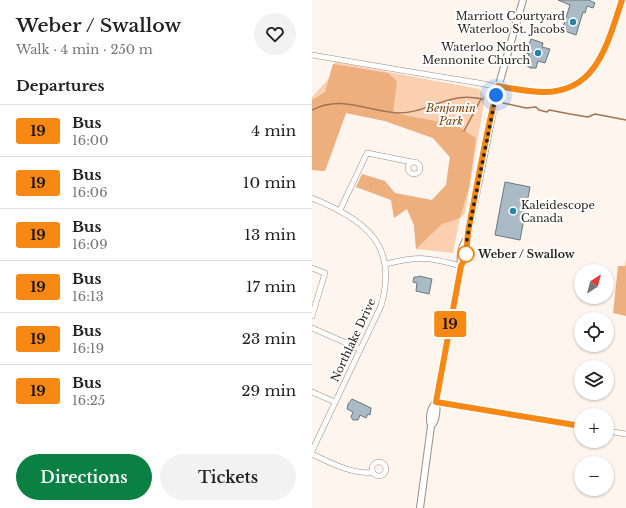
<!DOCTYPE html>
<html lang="en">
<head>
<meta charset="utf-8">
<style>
	body { margin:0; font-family:"Libre Baskerville",serif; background:#f2f2f2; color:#222; height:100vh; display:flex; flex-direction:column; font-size:15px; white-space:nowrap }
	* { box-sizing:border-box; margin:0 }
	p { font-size:13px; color:#767676 }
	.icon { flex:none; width:22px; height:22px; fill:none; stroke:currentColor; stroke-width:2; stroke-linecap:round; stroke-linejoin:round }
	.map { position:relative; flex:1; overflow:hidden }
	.side { display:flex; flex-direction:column; background:#fff; width:312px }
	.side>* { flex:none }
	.badge { padding:0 8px; border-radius:3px; font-size:14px; line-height:26px }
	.needle { width:26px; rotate:36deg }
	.controls { position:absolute; left:262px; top:264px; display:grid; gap:8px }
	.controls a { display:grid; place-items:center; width:40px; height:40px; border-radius:50%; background:#fff; box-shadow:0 1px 3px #0004; font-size:20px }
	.you { position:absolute; width:20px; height:20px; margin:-10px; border:3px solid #fff; border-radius:50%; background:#1a73e8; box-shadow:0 0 0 6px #1a73e833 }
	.map>.badge { position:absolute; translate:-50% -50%; box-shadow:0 0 0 2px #fff }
	h2 { padding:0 16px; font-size:15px; line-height:36px }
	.round { display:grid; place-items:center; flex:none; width:42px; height:42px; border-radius:21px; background:#f2f2f2 }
	.head { display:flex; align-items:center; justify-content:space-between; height:68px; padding:0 16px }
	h1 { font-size:19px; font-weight:600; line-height:30px }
	.primary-button { display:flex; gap:8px; margin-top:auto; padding:8px 16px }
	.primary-button a { flex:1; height:46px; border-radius:24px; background:#0b8043; color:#fff; font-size:16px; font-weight:600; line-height:46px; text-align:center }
	.primary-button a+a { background:#f2f2f2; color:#222 }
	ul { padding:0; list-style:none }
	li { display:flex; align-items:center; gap:12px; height:52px; padding:0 16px; border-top:1px solid #e0e0e0 }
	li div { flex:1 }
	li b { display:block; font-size:15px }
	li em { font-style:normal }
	li .badge { min-width:44px; font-weight:700; text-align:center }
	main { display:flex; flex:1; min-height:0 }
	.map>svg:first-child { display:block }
	.green { fill:#fbd0b0 }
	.forest { fill:#eeaf7e }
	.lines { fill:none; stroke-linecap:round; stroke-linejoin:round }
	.stream { stroke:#a17552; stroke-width:1.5 }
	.building { fill:#abbbc5; stroke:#68767f }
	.minor-casing { stroke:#9a8c82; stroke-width:6 }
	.major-casing { stroke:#9a8c82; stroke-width:8 }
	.minor { stroke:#fff; stroke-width:5 }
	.major { stroke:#fff; stroke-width:6 }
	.line-casing { stroke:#fff; stroke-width:9 }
	.line { stroke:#f78814; stroke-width:6 }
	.walk { stroke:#292420; stroke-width:4; stroke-dasharray:0 7.2 }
	.poi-dot { fill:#2983b1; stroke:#fff; stroke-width:1.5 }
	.stop-dot { fill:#fff; stroke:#f78814; stroke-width:2 }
	.labels { text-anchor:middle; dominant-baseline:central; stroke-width:4; stroke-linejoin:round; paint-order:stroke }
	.poi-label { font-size:11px; fill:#292420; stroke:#fff; text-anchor:end }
	.park-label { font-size:11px; font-style:italic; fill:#753d00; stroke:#fff }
	.stop-label { font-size:11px; font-weight:bold; fill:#292420; stroke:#fff; text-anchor:start }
	.street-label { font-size:11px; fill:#292420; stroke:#fff }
</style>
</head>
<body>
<main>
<section class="side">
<div class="head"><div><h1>Weber / Swallow</h1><p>Walk · 4 min · 250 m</p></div><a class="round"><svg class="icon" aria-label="heart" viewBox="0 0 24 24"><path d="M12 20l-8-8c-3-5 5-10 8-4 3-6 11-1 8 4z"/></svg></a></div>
<h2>Departures</h2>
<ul>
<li><span class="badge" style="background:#f78814;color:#111">19</span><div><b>Bus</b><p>16:00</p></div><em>4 min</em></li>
<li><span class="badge" style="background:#f78814;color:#111">19</span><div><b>Bus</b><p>16:06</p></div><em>10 min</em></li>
<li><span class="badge" style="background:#f78814;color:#111">19</span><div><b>Bus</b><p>16:09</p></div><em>13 min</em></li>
<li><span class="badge" style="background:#f78814;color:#111">19</span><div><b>Bus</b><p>16:13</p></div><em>17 min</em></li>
<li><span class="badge" style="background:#f78814;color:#111">19</span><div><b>Bus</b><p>16:19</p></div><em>23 min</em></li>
<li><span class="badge" style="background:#f78814;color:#111">19</span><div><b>Bus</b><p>16:25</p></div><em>29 min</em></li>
</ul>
<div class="primary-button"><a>Directions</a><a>Tickets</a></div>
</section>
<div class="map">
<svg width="314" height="508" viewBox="0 0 314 508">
	<rect width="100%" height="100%" fill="#fef5ee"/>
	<path class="green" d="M23 62 167 89 173 97 153 213 148 218 141 253 104 249 102 225 95 209 120 200 134 185 138 157 121 138 73 121 34 113 13 171 0 170V97L19 76Z"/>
	<g class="forest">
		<path d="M21 64 76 73 85 81 81 113 144 125 164 138 157 188 148 218 130 224 104 249 102 225 95 209 82 218 79 200 44 187 50 174 73 181 83 193 120 200 134 185 138 157 121 138 73 121 34 113 13 171 0 170V100L13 92Z"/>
		<path d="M314 259V316L301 313 306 266H313Z"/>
	</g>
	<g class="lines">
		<g class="stream">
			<path d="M191 103 214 108 224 107 227 110 235 112 237 110 258 114 276 117 283 114 314 120"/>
			<path d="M0 110C30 94 56 112 87 113 107 113 122 103 141 99 151 96 161 97 171 99"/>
			<path d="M152 131 169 99"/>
		</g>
	</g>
	<g class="building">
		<path d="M246 0H277L283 3 281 8 275 6 273 13 271 12 264 35 250 30 258 5Z"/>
		<path d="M219 39 231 43 230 47 238 49 233 63 226 61 224 68H218L213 64 217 54 214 53Z"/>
		<path d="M193 182 218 187 208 240 183 235Z"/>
		<path d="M107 276 120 279 117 294 104 291 105 283 101 282 102 277H106Z"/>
		<path d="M40 399 59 408 58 415 56 414 54 418 48 415 46 420H41L39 417 41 412 35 409 36 404Z"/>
	</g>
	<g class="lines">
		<defs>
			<g id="minor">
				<path d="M0 55C52 64 104 73 155 81 180 85 208 93 233 92 247 92 261 87 273 78 295 61 301 26 310 0"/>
				<circle cx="102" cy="168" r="6"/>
				<path d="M0 198C52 219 87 244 69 306L0 451"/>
				<path d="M28 210 55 153 100 162"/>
				<path d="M74 264C107 256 116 257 149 266"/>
				<path d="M0 268 13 273 0 316"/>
				<path d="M0 328 48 349"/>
				<path d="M0 392 23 402"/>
				<path d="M124 402 269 426"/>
				<path d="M295 431 314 434"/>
				<path d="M0 454C21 464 37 473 61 473"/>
				<circle cx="67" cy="469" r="7"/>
			</g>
			<g id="major">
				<path d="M149 266 154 255 155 239 184 95 211 0"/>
				<path d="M119 426C125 420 125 410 124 402L149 266C148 256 149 246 155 239"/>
				<path d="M108 508 119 426C117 418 118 409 124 402"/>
			</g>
		</defs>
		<use href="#minor" class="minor-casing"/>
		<use href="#major" class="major-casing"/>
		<use href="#minor" class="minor"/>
		<use href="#major" class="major"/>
	</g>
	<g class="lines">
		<defs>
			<path id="line" d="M269 426 124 402 149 266C157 254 154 240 157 227 166 180 174 133 186 86 201 89 217 92 232 92 286 92 296 41 310 0"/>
		</defs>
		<use href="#line" class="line-casing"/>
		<use href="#line" class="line"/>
		<path class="walk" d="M154 254 155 239 184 95"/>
	</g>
	<g class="poi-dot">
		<circle cx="261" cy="22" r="4"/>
		<circle cx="226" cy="53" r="4"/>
		<circle cx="201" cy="211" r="4"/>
	</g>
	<circle class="stop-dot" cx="154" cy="254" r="8"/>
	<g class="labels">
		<g class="poi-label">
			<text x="253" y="16">Marriott Courtyard<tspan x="253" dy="13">Waterloo St. Jacobs</tspan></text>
			<text x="218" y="47">Waterloo North<tspan x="218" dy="13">Mennonite Church</tspan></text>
			<text x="209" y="205" text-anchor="start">Kaleidescope<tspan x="209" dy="13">Canada</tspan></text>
		</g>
		<g class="park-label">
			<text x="139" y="108">Benjamin<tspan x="139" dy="13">Park</tspan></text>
		</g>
		<g class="stop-label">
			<text x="166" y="254">Weber / Swallow</text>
		</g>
		<g class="street-label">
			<text transform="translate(41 340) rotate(-65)">Northlake Drive</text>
		</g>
	</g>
</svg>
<div class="controls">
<a><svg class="needle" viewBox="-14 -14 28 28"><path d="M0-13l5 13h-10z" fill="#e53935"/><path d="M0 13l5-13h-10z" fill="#767676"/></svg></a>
<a><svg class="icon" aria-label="locate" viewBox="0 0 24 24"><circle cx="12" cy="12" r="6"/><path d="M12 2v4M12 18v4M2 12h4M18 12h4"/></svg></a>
<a><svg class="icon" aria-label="layers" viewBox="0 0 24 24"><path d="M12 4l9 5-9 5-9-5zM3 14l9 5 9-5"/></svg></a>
<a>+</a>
<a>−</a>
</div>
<div class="you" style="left:184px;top:95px"></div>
<b class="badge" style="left:138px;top:324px;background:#f78814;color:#111">19</b>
</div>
</main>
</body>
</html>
